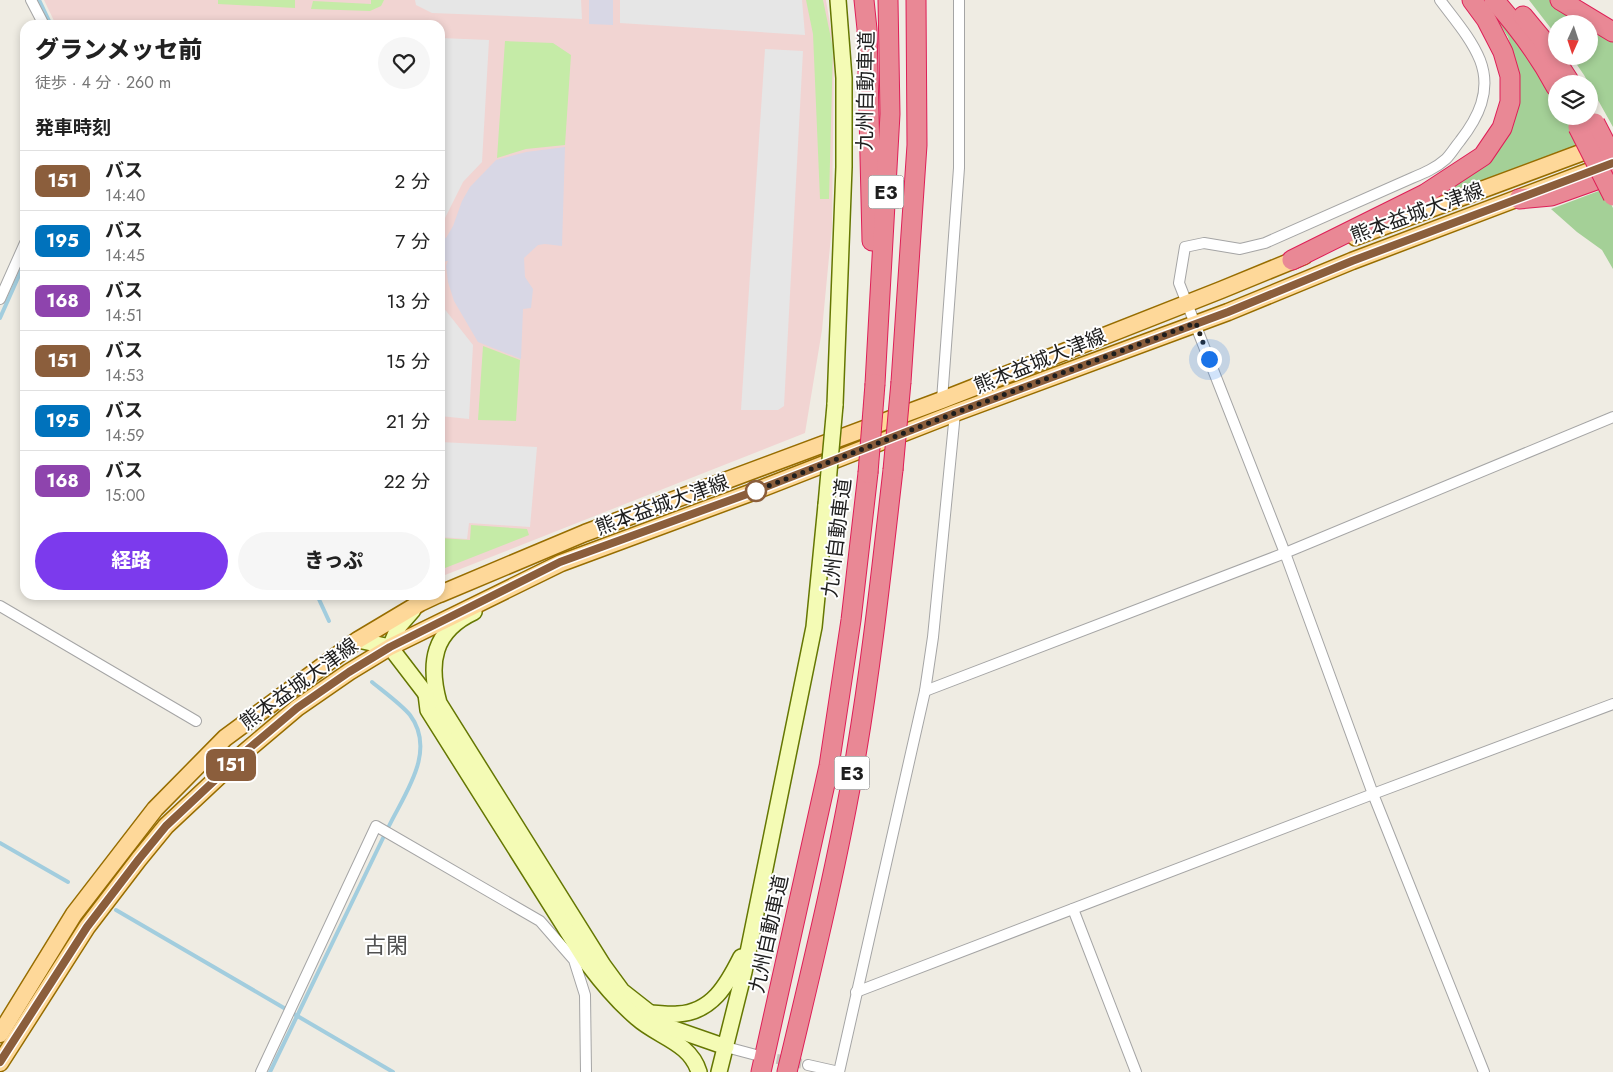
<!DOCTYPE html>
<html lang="ja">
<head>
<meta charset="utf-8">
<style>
	body { margin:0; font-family:Jost,"Noto Sans JP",sans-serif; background:#f6f6f6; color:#222; height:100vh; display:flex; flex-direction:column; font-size:19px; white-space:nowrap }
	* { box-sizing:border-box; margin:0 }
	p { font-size:16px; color:#767676 }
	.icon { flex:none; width:28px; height:28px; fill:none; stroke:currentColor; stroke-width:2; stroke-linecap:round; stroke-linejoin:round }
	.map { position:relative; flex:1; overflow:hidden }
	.details { position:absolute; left:20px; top:20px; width:425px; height:580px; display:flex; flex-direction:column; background:#fff; border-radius:15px; box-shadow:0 2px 8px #0003 }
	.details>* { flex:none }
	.badge { padding:0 10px; border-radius:8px; font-size:18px; line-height:32px }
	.needle { width:32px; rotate:183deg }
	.buttons { position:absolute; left:1548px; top:15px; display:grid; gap:10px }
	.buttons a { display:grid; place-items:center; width:50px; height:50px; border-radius:50%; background:#fff; box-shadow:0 2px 8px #0003; font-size:25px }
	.you { position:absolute; width:25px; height:25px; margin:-12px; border:4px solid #fff; border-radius:50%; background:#1a73e8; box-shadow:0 0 0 8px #1a73e833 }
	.map>.badge { position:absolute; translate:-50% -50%; box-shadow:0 0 0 2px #fff }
	h2 { padding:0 15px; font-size:19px; line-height:45px }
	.round { display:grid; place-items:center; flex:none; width:52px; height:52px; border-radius:26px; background:#f6f6f6 }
	.head { display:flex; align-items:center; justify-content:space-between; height:85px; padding:0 15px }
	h1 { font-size:24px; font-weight:800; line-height:38px }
	.action { display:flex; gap:10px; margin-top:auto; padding:10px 15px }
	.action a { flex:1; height:58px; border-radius:30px; background:#7c3aed; color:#fff; font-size:20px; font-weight:800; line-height:58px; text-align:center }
	.action a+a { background:#f6f6f6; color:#222 }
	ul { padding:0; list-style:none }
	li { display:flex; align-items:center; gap:15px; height:60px; padding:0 15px; border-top:1px solid #e0e0e0 }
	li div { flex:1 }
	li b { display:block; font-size:19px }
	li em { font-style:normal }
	li .badge { min-width:55px; font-weight:700; text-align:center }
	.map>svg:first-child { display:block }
	.commercial { fill:#f1d4d2 }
	.grass { fill:#c5eba7 }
	.forest { fill:#a4d097 }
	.parking { fill:#e6e6e6 }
	.plaza { fill:#d8d7e5 }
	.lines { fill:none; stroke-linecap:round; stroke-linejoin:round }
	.stream { stroke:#a2cdde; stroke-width:4 }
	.street-tunnel { stroke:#c5c3bc; stroke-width:10; stroke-dasharray:10 5; stroke-linecap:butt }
	.street-casing { stroke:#a5a5a5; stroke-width:12 }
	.secondary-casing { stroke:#657702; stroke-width:18 }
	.primary-casing { stroke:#976d00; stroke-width:19 }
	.highway-casing { stroke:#de1f57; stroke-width:21 }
	.street { stroke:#fff; stroke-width:10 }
	.secondary { stroke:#f4fbb5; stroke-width:15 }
	.primary { stroke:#fed899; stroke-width:16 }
	.highway { stroke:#e98895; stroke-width:19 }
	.secondary-bridge-casing { stroke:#657702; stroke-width:18; stroke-linecap:butt }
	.highway-bridge-casing { stroke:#de1f57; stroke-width:21; stroke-linecap:butt }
	.secondary-bridge { stroke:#f4fbb5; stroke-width:15 }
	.highway-bridge { stroke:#e98895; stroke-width:19 }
	.line-casing { stroke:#fff; stroke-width:11 }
	.line { stroke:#8b5e3c; stroke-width:8 }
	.walk { stroke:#1e1e1e; stroke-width:5; stroke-dasharray:0 9 }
	.stop-dot { fill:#fff; stroke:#8b5e3c; stroke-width:2.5 }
	.labels { text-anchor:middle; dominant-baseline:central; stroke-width:4; stroke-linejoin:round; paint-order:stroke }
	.shield { fill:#fff; stroke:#626262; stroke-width:1 }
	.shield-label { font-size:19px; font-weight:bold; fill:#1e1e1e }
	.street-label { font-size:20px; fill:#1e1e1e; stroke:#fff }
	.quarter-label { font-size:22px; fill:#515151; stroke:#fff }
</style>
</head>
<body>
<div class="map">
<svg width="1613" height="1072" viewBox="0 0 1613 1072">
	<rect width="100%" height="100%" fill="#efece3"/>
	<path class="commercial" d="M44 0H826L834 47 832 226 822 330 805 433 440 577V25H56Z"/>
	<g class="grass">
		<path d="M218 0H295V8L218 4Z"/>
		<path d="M371 0H384L381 6 370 11 311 9 313 1 371 4Z"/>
		<path d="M806 0H823L833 48 829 199H820L813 34Z"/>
		<path d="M505 41 553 43 571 55 565 145 526 149 497 158Z"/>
		<path d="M483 346 520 360 516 421 478 420Z"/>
		<path d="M471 525 527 529 529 535 440 570V538L470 540Z"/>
	</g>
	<g class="forest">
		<path d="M1481 0H1486L1556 90V116H1571L1586 146 1426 203 1516 114 1520 93 1518 72 1508 37 1492 12Z"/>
		<path d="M1529 0H1556L1613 37V127L1584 75 1571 56H1589V24H1556V35Z"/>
		<path d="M1604 189 1613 208V269L1602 250 1577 232 1551 209Z"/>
	</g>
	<g class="parking">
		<path d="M415 0H581L582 19 432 13 416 5Z"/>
		<path d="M620 0H802L805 35 620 23Z"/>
		<path d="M440 38 489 40 482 162 463 182 444 220H440Z"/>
		<path d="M765 49 803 51 784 406 778 410H741Z"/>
		<path d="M440 293 443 307 473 345 469 419 440 416Z"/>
		<path d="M440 442 537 447 530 527 469 523 467 539 440 537Z"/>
	</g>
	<g class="plaza">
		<path d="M589 0H613V25L589 24Z"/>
		<path d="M565 147 562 246 545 244 538 245 524 258 525 277 533 289 531 308 523 309 521 359 478 342 454 301 448 282 446 266 448 261 440 262V237L446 238 453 226 462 201 470 187 496 160 526 152Z"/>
	</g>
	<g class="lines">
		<g class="stream">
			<path d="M39 0 51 25"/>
			<path d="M0 318 25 262"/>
			<path d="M317 595 329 621"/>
			<path d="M372 682C383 691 402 705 410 715 437 751 405 793 389 826"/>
			<path d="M0 843 68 882"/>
			<path d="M116 910 284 1008"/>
			<path d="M294 1014 393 1072"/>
			<path d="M270 1072 384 836"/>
		</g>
		<path class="street-tunnel" d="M762 1056 808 1065"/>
		<defs>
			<g id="street">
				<path d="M31 0 44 25"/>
				<path d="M1440 0C1454 19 1471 38 1480 60 1492 91 1478 118 1460 141 1455 147 1451 154 1446 159 1436 168 1424 173 1412 178L1265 243 1240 249 1204 243 1185 247 1179 283 1285 553 1373 794 1484 1072"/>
				<path d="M0 299 25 243"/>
				<path d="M942 400 959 168V0"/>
				<path d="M0 606 196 721"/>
				<path d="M925 691 1285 553 1613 417"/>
				<path d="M1073 909 1136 1072"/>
				<path d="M856 992 1373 794 1613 704"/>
				<path d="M726 1047 756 1055"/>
				<path d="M808 1065 839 1072"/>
				<path d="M261 1072 376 826 540 921 574 960 585 995 586 1072"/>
				<path d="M839 1072 925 691 933 637 955 413"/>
			</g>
			<g id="secondary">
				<path d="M835 405 844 167V78L838 0"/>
				<path d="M474 612C433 631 428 663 439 703L603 965 622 991 650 1013 657 1023"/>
				<path d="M358 640 390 647 426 694 434 699"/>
				<path d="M390 647 399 626 413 610"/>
				<path d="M426 694 428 710 588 964C603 984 618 1002 637 1018 658 1037 690 1042 699 1072"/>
				<path d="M650 1013C659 1013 669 1015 678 1014 712 1012 727 985 741 957"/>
				<path d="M654 1022 726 1047"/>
				<path d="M719 1072 744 972 814 627 826 505"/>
			</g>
			<g id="primary">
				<path d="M1355 237 1602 145"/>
				<path d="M440 594 585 533 942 400 1221 290 1304 256"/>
				<path d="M0 1034 74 914 155 809 225 738 358 640 420 603 437 595"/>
				<path d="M0 1063 87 927 139 859 166 826 246 751 297 708 349 672 390 647 561 563 750 493 955 413 1228 312 1352 261 1611 163"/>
			</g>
			<g id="highway">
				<path d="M864 0 867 29 872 241"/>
				<path d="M1494 0C1518 27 1539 55 1556 87"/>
				<path d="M1560 0 1613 32"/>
				<path d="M1523 16 1542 39 1571 84"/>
				<path d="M1519 199 1551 196 1613 174"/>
				<path d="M1292 260 1425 194 1483 156 1502 128 1510 102V76L1503 52 1486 19 1472 0"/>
				<path d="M901 382 917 145 916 0"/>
				<path d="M875 384 890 114 888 0"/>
				<path d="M761 1072 829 766 851 620 868 473"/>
				<path d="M787 1072C812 967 838 861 856 755 872 660 882 565 893 470"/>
			</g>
		</defs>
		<use href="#street" class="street-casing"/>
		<use href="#secondary" class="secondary-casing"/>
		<use href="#primary" class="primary-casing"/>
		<use href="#highway" class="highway-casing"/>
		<use href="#street" class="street"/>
		<use href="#secondary" class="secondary"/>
		<use href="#primary" class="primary"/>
		<use href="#highway" class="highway"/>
		<defs>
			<path id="secondary-bridge" d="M826 505 835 405"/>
			<g id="highway-bridge">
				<path d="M1595 123 1613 158"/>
				<path d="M1578 127 1613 196"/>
				<path d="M893 470 901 382"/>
				<path d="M868 473 875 384"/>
			</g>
		</defs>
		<use href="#secondary-bridge" class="secondary-bridge-casing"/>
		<use href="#highway-bridge" class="highway-bridge-casing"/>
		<use href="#secondary-bridge" class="secondary-bridge"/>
		<use href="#highway-bridge" class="highway-bridge"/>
	</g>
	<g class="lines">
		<defs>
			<path id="line" d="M0 1062 87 927 139 859 166 826 246 751 297 708 349 672 390 647 560 562 750 493 955 413 1228 312 1352 261 1613 163"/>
		</defs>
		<use href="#line" class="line-casing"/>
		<use href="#line" class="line"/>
		<path class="walk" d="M756 491 750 493 955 413 1196 323 1209 359"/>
	</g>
	<circle class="stop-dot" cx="756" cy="491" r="10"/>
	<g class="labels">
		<g class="shield">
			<rect x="868.5" y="175.5" width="35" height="33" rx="4"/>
			<rect x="834.5" y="756.5" width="35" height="33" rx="4"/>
		</g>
		<g class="shield-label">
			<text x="886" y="192">E3</text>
			<text x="852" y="773">E3</text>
		</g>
		<g class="street-label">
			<text transform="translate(866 91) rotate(-89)">九州自動車道</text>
			<text transform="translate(1417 213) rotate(-20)">熊本益城大津線</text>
			<text transform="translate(1040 361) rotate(-22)">熊本益城大津線</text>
			<text transform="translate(662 505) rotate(-20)">熊本益城大津線</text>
			<text transform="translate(837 538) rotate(-83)">九州自動車道</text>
			<text transform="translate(299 684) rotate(-36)">熊本益城大津線</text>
			<text transform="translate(769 934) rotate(-78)">九州自動車道</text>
		</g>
		<g class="quarter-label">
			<text x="386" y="945">古閑</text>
		</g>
	</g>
</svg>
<div class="buttons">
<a><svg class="needle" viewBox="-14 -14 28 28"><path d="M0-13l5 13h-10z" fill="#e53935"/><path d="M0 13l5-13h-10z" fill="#767676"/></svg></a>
<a><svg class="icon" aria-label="layers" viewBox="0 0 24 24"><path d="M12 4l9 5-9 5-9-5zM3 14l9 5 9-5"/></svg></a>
</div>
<div class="you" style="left:1209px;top:359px"></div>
<b class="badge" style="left:231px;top:765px;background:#8b5e3c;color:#fff">151</b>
<section class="details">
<div class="head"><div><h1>グランメッセ前</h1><p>徒歩 · 4 分 · 260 m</p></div><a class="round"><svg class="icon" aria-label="heart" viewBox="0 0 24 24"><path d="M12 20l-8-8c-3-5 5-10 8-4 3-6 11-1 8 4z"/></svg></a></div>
<h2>発車時刻</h2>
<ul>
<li><span class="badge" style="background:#8b5e3c;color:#fff">151</span><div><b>バス</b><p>14:40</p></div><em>2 分</em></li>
<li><span class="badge" style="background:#0072bc;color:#fff">195</span><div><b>バス</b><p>14:45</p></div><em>7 分</em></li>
<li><span class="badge" style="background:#8e44ad;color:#fff">168</span><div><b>バス</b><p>14:51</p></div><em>13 分</em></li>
<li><span class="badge" style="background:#8b5e3c;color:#fff">151</span><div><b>バス</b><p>14:53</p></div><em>15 分</em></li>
<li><span class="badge" style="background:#0072bc;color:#fff">195</span><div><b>バス</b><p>14:59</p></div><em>21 分</em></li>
<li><span class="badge" style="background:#8e44ad;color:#fff">168</span><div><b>バス</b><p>15:00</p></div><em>22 分</em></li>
</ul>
<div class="action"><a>経路</a><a>きっぷ</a></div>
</section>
</div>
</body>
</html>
